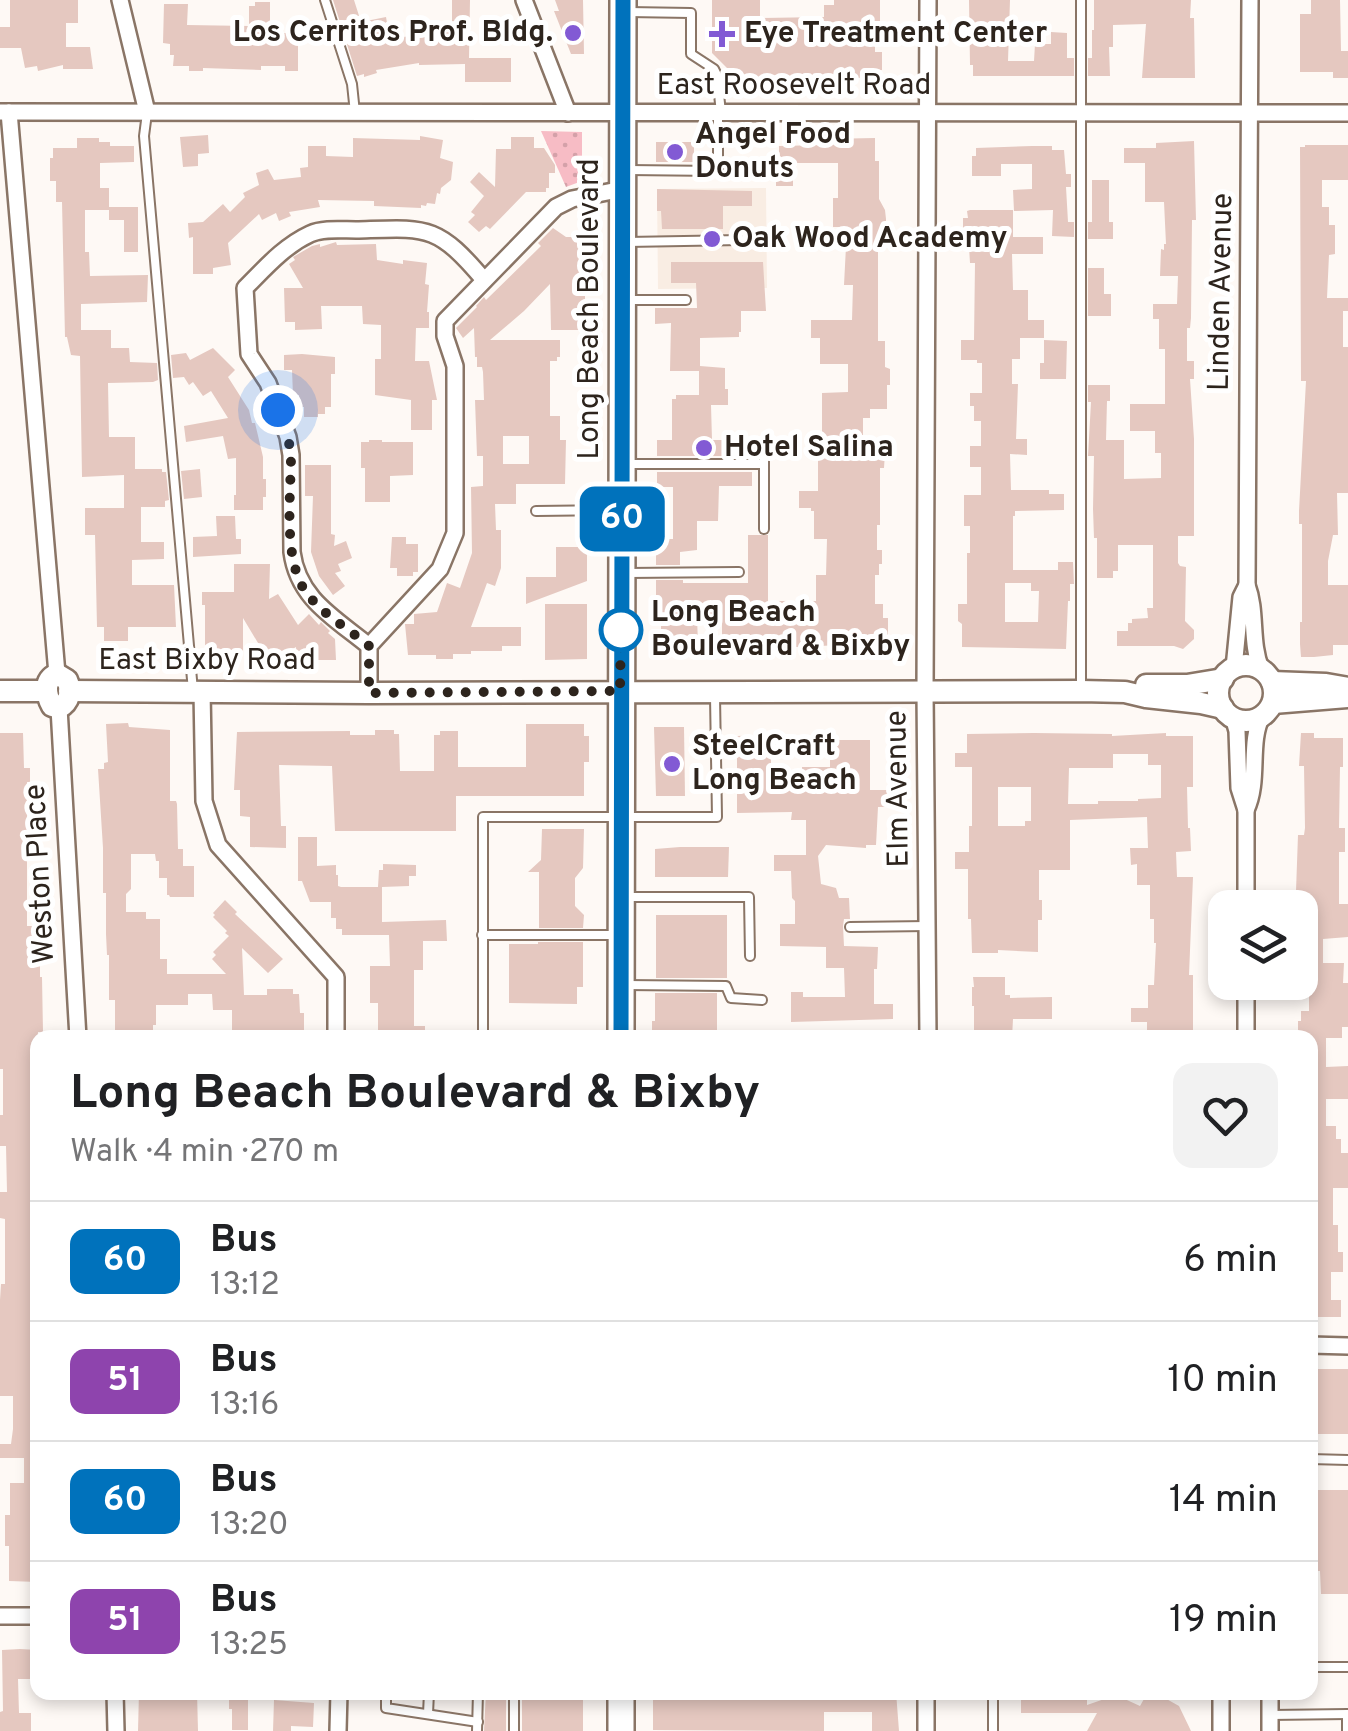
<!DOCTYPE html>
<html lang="en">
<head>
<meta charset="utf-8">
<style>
	body { margin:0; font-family:Overpass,sans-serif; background:#f2f2f2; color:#202124; height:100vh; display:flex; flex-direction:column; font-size:38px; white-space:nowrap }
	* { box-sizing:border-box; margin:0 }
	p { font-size:32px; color:#757577 }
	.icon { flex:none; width:55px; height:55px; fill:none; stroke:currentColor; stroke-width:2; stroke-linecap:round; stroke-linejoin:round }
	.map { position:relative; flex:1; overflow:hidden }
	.side { position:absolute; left:30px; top:1030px; width:1288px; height:670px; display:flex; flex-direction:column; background:#fff; border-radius:20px; box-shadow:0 5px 15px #0003 }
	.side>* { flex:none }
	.badge { padding:0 20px; border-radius:15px; font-size:35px; line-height:65px }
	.controls { position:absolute; left:1208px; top:890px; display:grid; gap:20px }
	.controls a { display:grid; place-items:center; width:110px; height:110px; border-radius:20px; background:#fff; box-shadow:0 5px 15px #0003; font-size:50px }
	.you { position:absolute; width:50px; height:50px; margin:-25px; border:8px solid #fff; border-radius:50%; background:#1a73e8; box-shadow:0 0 0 15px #1a73e833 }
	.map>.badge { position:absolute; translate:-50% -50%; box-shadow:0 0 0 5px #fff }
	.round { display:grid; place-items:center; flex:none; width:105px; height:105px; border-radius:20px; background:#f2f2f2 }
	.overview { display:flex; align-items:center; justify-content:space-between; height:170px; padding:0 40px }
	h1 { font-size:48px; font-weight:700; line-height:75px }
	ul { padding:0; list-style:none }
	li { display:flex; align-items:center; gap:30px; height:120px; padding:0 40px; border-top:2px solid #e0e0e0 }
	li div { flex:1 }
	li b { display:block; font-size:38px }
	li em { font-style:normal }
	li .badge { min-width:110px; font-weight:700; text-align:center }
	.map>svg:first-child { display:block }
	.built { fill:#f9ede3 }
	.park { fill:url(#park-dots) }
	.building { fill:#e5c8c0; fill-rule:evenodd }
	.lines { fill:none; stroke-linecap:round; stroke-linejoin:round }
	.service-casing { stroke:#8a7566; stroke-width:12 }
	.minor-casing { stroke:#8a7566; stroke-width:20 }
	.tertiary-casing { stroke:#8a7566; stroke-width:25 }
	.primary-casing { stroke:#8a7566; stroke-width:30 }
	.service { stroke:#fff; stroke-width:8 }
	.minor { stroke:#fff; stroke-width:15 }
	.tertiary { stroke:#fff; stroke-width:20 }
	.primary { stroke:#fff; stroke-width:25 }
	.line-casing { stroke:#fff; stroke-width:22 }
	.line { stroke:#0072bc; stroke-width:15 }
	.walk { stroke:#2d241d; stroke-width:10; stroke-dasharray:0 18 }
	.poi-dot { fill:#825ad4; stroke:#fff; stroke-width:4 }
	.stop-dot { fill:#fff; stroke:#0072bc; stroke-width:5 }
	.labels { text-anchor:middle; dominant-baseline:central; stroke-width:10; stroke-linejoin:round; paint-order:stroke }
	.poi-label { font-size:30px; font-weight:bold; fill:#2d241d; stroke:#fff; text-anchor:start }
	.street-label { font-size:30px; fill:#2d241d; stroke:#fff }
	.stop-label { font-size:30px; font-weight:bold; fill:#2d241d; stroke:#fff; text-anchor:start }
</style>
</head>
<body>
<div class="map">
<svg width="1348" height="1731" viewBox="0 0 1348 1731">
	<defs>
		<pattern id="park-dots" width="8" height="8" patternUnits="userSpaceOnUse" patternTransform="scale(2.5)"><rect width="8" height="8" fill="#f7bcc5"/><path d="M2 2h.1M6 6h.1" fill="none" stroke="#d4a1a9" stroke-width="1.8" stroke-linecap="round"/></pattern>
	</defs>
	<rect width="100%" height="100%" fill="#fef9f5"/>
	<path class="built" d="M766 188 767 288 658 289 657 189Z"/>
	<path class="park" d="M541 131 582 132V181L566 187Z"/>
	<g class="building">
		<path d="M10 0H78V23H66V47H90L93 69H63V65L38 71 37 66 25 68 21 48H0V27H10Z"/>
		<path d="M333 0H354L361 22 386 17 389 34 398 32 399 37 446 35V30H452V0H470L469 58H511V82H465V64L419 65V63L376 70 377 73 364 77V74L357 76Z"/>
		<path d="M555 0H583L584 54H571L554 11H559Z"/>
		<path d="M712 0H760V18L824 17V5H834V0H880V22H875V52H882V70L863 71 864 78 767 75V81H740L712 53Z"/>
		<path d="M969 0H1010L1008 61H1034L1035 44H1051V32L1067 33V58H1074V76H973V65H970Z"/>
		<path d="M1094 0H1191L1190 18H1194L1195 78H1142L1146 24 1113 25V47H1109L1110 76H1088V58H1092V30H1094Z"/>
		<path d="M1311 0H1340L1341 51H1348V78H1333V72H1300V14H1311Z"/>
		<path d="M255 2H270V33H298V71H285V66H261V70L203 68V71H189V66H173L174 55H170V44L163 43 164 4H188L187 25 249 26V6H255Z"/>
		<path d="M208 135 209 153 198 154V166L183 167 180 137Z"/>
		<path d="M420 136 443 140 440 158 453 162 451 180 441 188 440 194 437 193 435 204 427 203 426 206 421 205V208L374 206V201L318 200 320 207 289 212 291 216 279 221 276 213 262 220 259 214 228 243 231 265 213 268V274H193V237L189 238 188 223 203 222 223 204 230 212 245 197 243 193 259 185 256 173 268 169 274 180 301 177 300 168 308 167V146H326V156L353 157V138L420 140Z"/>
		<path d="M511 137H534V148H544L555 165V173H549V188H546V192H526L490 229 486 226 479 232 468 222 475 215 471 212 484 196 470 182 479 172 495 187 496 149H511Z"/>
		<path d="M77 138H99V142H110V146H134V162L100 163V188H109V210H85V252H89L90 276 148 275 147 302 81 304V330H111V348H129L130 362 157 363 158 380 153 382 108 383 109 437H135V469H162V472H166L169 500 165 501V507H141V542H164V559L132 560V585H174L176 627H128V641H104V627H97L95 535H85V508H124V475L82 477 80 356 71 355 67 337H65L62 202H56V181H50V158H53V148H77Z"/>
		<path d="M875 138V161H879V199L885 210 886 219V235H878V341H885V367L890 369V385H887V409H870V418H863V442H879V452H885L884 468H880V525H877V550H882V564H879V575H875V604H883V618H888V645L842 648V645L796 647V645L755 644V649L722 647V618H697L698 643H684V639H661V599H656V580H683V583H748V535H768V601H816V575H826L827 539H814V511H811V508H799V491H818V438H822V393L848 392V364H820V338H811V320H852L853 285H844L847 227H833V198H838V163H793V186H776V165H779V146L824 145V139Z"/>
		<path d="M1194 141 1196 220H1192L1191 318 1190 328H1187V361H1194V379H1190L1194 439V536H1178V563L1180 566 1186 567 1185 621 1194 630V639L1183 649 1174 646H1117V631H1128V623H1132V619L1148 618 1147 608H1153V545H1118V571H1113V578H1097V538H1094L1093 509 1094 456H1088L1091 402H1088V385H1110V401H1107L1106 440H1124V479L1161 478V453H1155V431H1130V404H1165V349H1159V319H1153V304H1177L1178 276H1160L1161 249 1164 250V244H1166L1164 202H1145V163H1124V148H1156V143Z"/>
		<rect x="656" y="142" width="38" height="20"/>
		<path d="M1305 145H1348V180H1322V207H1329V225H1335V254L1329 255 1327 298H1348V311H1343V347H1348V493H1337L1338 535H1333L1328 561V585H1348V645H1333V655L1314 657H1301L1300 644V622H1302V524H1299V511L1306 381H1301L1300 147H1305Z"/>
		<path d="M1032 146H1052V150H1064L1066 174H1071V187H1066L1068 222H1074V237L1052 236 1053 210 1014 211 1013 190 1032 189V164H1001V176H972V156H976V148Z"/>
		<path d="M1092 180H1109V222H1113V239H1088V222H1092Z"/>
		<path d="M657 189 752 191V206H723V229H662L661 211H657Z"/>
		<path d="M109 207H138V252H124V220H109Z"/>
		<path d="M970 210H1013V237H1043V254H1012L1013 290H1028V320H1044V338H1020V359H1012V384H1018L1016 439H1027V455L1010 454 1011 490H1049V494H1064V510L1015 511V516H1013V570H1058V562H1073L1074 584H1070V601H1068L1066 649 962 647V624L958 621V604H967V553H970V526H964V495H981V467H970V446H981V421H974V406H970V393H982V363H977V360H961V340H974L975 263H970L968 231H963V218H968L967 211ZM1005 583H1031V591H1039L1038 622H1005Z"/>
		<path d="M553 228 566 237H584V265H581L582 291H585V330H551L550 284 524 311 490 340H560V357H557V361H550V416H560V440H566L565 484H516V504H495L496 530H501V568L495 586 487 583 471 627H521V646H502V651H471V654H453V659H436V655H408L405 624H414V614L437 612 447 583 460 588 472 553 471 487 483 486V456H477L475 400H484L483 372 482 367H477V357H475L474 328 463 338 456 328 477 307 476 306 484 297 486 300 541 246 538 243ZM503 436H529V464H503Z"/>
		<path d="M336 242 337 245 376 244 377 260 403 264V260L427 263 425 284 429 285 427 312H429V328H416L415 361H429L437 400H432V430H411V400L375 395V359H381V325L363 324 362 306H321L322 329 295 330V322H285L284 288H303L289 264 295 260 293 257 312 246 320 244V247Z"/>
		<path d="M671 262H763L766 311H741V332H739V337L700 338V366L725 368V389H728V405H711L712 440H752V456H657V440H672V399H676V395H699V371H670L671 323 655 324V308H697L696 283H671Z"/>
		<path d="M1088 268H1104V294H1111V316H1088Z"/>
		<path d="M1044 340 1067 341 1066 379H1040V363H1044Z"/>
		<path d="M213 348 235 370 228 377 249 410 252 423H255L263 457V479H266V497H263V510H234V495H236V458L228 459 223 436 186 442 184 426 228 418 211 391 203 396 193 382 189 385 184 377 173 378 171 355 186 353 190 360Z"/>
		<path d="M302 354 335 357V374H331V407H325V414H318V417H304V407H299V395H293L292 370H284V355Z"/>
		<path d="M369 440H382V442H413V475L390 476V502H365V468H361V442H369Z"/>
		<path d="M305 465H331V534L335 535 334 546 346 541 352 558 338 564 341 571 335 573 345 586 333 595 319 576 311 552 313 496H305Z"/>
		<path d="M200 469 202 497 184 499 181 471Z"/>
		<path d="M657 472H752V486H719L718 521H697V550L680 552V565H656V539H673V487H657Z"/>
		<path d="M216 516H235L236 539H241V554L193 557V537L217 536Z"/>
		<path d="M392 537H406V544H418V572H413V576H397V568H390Z"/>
		<path d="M556 547H587V581L526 604V577H556Z"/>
		<path d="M234 564H270L269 599 278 594 298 625 309 614 319 625 321 622 330 631 328 633 335 639 336 660H297L296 647 270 663 243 618V651L205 653V605H202V592H234Z"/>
		<path d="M545 604H587V659L545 660Z"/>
		<path d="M128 723 129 727 170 730V801H176L177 804 178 849H183V866H194V897H170L169 895H167V878H159V861H156L155 854H131V889L126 894V912H146V919H160V959H167V974H226L212 959 216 955 213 952 229 936 225 933 227 931 213 917 215 915 213 913 225 900 237 912 235 914 283 959 268 973 242 948 244 995H267V989H293V994H299L300 1013H304V1033H294V1037L268 1038 258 1037V1030H232V1010H213L212 994H188V1005H156V1025H153V1037L115 1038V1000H109V955H107L106 934V893H103V848L98 769H104V763L108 762 106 724Z"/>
		<path d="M526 724H584V736H589V762H584V796H456V831H335L332 766 279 765 281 826H286V848L250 847V817L240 816V790H234L237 732 350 731V735H375V730H394V734H399L400 771H434V735H440V731H458V767H526Z"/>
		<path d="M654 727H684L685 796H656Z"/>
		<path d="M0 733H23L24 768H30V782H27V926H34L35 942H40V977H42L43 1032H38V1582L9 1581V1546H5V1515H10V1483H24V1458H0V1444H11L13 1429V1396H0V1300L1 1284H5V1219L0 1218V1192H7L6 1146H0V1115H3V1069H0Z"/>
		<path d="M1034 733 1112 734V736L1166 733V736H1193V787H1187L1188 828H1190L1191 851 1176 852 1177 877H1193L1189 975H1193V1038H1147V1022H1131V1008H1148V985H1154L1156 943H1154V919H1150V885H1137V864L1131 865 1130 848H1148L1147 817 1070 820V870H1039V900H1042V920H1038V952L998 950V953H972L971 919H968V869H955V852H969V826H972V767H955V753H967V734ZM1113 754H1148V765H1161V798L1138 799V801H1098V804H1068L1069 768H1113ZM998 787H1031V821H1025V826H998Z"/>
		<path d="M1301 733H1314V738H1343V767H1340L1339 828H1345V852H1339V904H1348V937L1323 939V963H1344L1343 983H1348V1027H1342V1038H1326V1067L1348 1066V1099H1326V1126H1336V1139H1341V1153H1348V1188H1333V1225H1338V1252H1343V1272H1331V1300H1341V1317H1310V1038H1298V1021H1301V1011H1309V981H1300V928H1303V891H1296L1298 835H1304L1305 828 1304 766H1299Z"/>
		<path d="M771 735V772H802V767H830V753H834V740H870V790H893V807H878L876 845H866V848L826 845 818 856 821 884 836 888 839 898H849L850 919H844L843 926 844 946 878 947 877 969H874V1004H893V1019L791 1022V992H803V997H845L844 968H826V947L780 946V924H795V901L792 898 791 871H774V855H806V820H791L792 812 737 813V736Z"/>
		<path d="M542 829H584L583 868 575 878V906L584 915 583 928H539V872H528L541 860Z"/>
		<path d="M298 837H317V866L336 865V875H338V886L341 887H378L379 870H383V864L416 865V876H409V886L382 887V922L446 920 447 941H423V970H414V1026H425V1038H378V1003H370V966H390L389 935H342V929H336V918H331V902H310L302 881H298Z"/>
		<path d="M680 847H729L728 877H655V849Z"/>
		<rect x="656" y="915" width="71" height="63"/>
		<path d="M538 942H583V987H577V1004L509 1003V944H538Z"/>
		<path d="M973 977H1005V995H1010V998L1052 997V1019H1013L1012 1038H974V1006H972V987H974Z"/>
		<path d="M655 993H717V1038H652V1021H655Z"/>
		<rect x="1310" y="1369" width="38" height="65"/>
		<path d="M1310 1490H1348V1594H1321L1320 1571H1310Z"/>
		<path d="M20 1649 38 1650V1679H18L19 1713H31V1731H0V1712L3 1711 2 1650Z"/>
		<path d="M139 1692H197L198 1731H138Z"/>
		<path d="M229 1692H248V1730H232V1709H229Z"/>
		<path d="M486 1692H506V1731H484Z"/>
		<rect x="522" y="1692" width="61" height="39"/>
		<path d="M653 1692H896L899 1731H872V1712H824V1731L653 1730Z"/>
		<path d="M1021 1692H1087V1705L1116 1695 1140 1706 1148 1692H1154L1179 1706 1191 1731H1087L1097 1713H1021Z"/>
		<path d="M274 1700 314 1703 313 1727 291 1726V1731H273Z"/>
	</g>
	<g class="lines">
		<defs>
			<g id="service">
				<path d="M325 0 352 84 355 113"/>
				<path d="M628 12 691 13V54L714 69 717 75 721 113"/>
				<path d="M147 113 144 136 193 691"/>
				<path d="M628 170 718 171V113"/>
				<path d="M627 242 741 240"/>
				<path d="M627 300H686"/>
				<path d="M627 464H764"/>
				<path d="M536 511 616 510"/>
				<path d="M764 529V445"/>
				<path d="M627 573 739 572"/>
				<path d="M1081 691V0"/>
				<path d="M625 897H749L750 956"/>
				<path d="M850 927 928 926"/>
				<path d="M482 935H616"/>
				<path d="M626 985 726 986 731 998 762 1000"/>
				<path d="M483 1038V817H717L715 696"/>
				<path d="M1310 1459 1348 1460"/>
				<path d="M1310 1667H1348"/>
				<path d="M386 1692V1708L478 1722"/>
				<path d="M514 1692V1731"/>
				<path d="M428 1714 429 1692"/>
				<path d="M1270 1715 1348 1714"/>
				<path d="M477 1731 478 1692"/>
				<path d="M993 1731V1692"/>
				<path d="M1347 1731V1714"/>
			</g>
			<g id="minor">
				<path d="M120 0 147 112"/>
				<path d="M524 0 568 113"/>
				<path d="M0 112 1348 113"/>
				<path d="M9 112 57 674"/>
				<path d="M1247 585 1250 0"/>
				<path d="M369 646C335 618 298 599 292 552L291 455 288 437 268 383 249 354 245 288C265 268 284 246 310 234 323 228 341 230 356 230 426 228 436 223 484 280"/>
				<path d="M1234 668 1241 597 1247 585C1257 612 1250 642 1261 669"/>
				<path d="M202 691 204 801 218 845 336 977V1038"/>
				<path d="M369 693V646L440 569 455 533V366L445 336V321L556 207 572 199 623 189"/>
				<path d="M59 708 78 1038"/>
				<path d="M1233 717 1237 731 1239 788 1246 810C1260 780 1248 743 1262 716"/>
				<path d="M1246 908V810"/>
				<path d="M928 1038 925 691 928 0"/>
				<path d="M1246 1038V982"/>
				<path d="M1310 1345 1348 1346"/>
				<path d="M0 1616H38"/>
				<path d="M115 1692 116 1731"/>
				<path d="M1221 1692V1731"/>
				<path d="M338 1731 339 1692"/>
				<path d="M926 1731V1692"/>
				<path d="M1270 1731V1692"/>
			</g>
			<g id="tertiary">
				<circle cx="1246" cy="693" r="28"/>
				<path d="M57 674 67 680C72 691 70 702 59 708L52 706C46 695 43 680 57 674Z"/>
				<path d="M1272 682 1326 684 1348 688"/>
				<path d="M1146 685H1187L1223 679"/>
				<path d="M0 691H47"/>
				<path d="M69 691 369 693 1081 691 1125 692 1146 697 1201 703 1223 708"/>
				<path d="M1273 703 1348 697"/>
			</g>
			<g id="primary">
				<path d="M621 1038 623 0"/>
				<path d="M621 1692V1731"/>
			</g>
		</defs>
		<use href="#service" class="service-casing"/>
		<use href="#minor" class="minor-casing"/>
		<use href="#tertiary" class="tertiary-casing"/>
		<use href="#primary" class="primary-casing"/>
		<use href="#service" class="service"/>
		<use href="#minor" class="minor"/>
		<use href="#tertiary" class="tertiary"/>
		<use href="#primary" class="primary"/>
	</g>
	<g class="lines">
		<defs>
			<path id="line" d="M621 1038 623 0"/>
		</defs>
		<use href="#line" class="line-casing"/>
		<use href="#line" class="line"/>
		<path class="walk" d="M278 410 288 437 291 455C291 495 282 563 308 595 324 615 350 630 369 646V693L620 691 621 630"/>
	</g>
	<g class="poi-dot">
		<circle cx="573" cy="33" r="10"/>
		<path d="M717 19h10v10h10v10h-10v10h-10v-10h-10v-10h10z"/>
		<circle cx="675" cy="152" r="10"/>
		<circle cx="712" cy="239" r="10"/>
		<circle cx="704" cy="448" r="10"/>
		<circle cx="672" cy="764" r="10"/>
	</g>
	<circle class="stop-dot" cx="621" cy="630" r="20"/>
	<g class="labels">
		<g class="poi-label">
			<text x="553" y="33" text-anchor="end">Los Cerritos Prof. Bldg.</text>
			<text x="744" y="34">Eye Treatment Center</text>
			<text x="695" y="135">Angel Food<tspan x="695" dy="34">Donuts</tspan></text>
			<text x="732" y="239">Oak Wood Academy</text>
			<text x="724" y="448">Hotel Salina</text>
			<text x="692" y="747">SteelCraft<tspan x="692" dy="34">Long Beach</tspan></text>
		</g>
		<g class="street-label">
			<text x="794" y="86">East Roosevelt Road</text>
			<text transform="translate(1222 292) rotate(-89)">Linden Avenue</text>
			<text transform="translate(590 309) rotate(-90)">Long Beach Boulevard</text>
			<text x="207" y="661">East Bixby Road</text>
			<text transform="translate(899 789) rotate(-91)">Elm Avenue</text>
			<text transform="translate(41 874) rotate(-93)">Weston Place</text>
		</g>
		<g class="stop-label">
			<text x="651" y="613">Long Beach<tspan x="651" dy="34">Boulevard &amp; Bixby</tspan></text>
		</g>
	</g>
</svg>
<div class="controls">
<a><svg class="icon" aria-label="layers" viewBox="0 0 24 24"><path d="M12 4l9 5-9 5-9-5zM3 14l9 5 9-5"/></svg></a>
</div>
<div class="you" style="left:278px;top:410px"></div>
<b class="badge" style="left:622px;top:519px;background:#0072bc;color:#fff">60</b>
<section class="side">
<div class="overview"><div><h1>Long Beach Boulevard &amp; Bixby</h1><p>Walk · 4 min · 270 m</p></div><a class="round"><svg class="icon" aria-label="heart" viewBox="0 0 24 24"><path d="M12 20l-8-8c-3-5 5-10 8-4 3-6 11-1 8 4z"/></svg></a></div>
<ul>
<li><span class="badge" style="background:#0072bc;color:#fff">60</span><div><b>Bus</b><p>13:12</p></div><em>6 min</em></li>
<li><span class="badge" style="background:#8e44ad;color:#fff">51</span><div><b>Bus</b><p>13:16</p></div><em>10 min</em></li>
<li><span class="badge" style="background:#0072bc;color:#fff">60</span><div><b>Bus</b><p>13:20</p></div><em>14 min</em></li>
<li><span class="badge" style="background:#8e44ad;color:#fff">51</span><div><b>Bus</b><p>13:25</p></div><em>19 min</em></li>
</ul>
</section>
</div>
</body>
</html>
